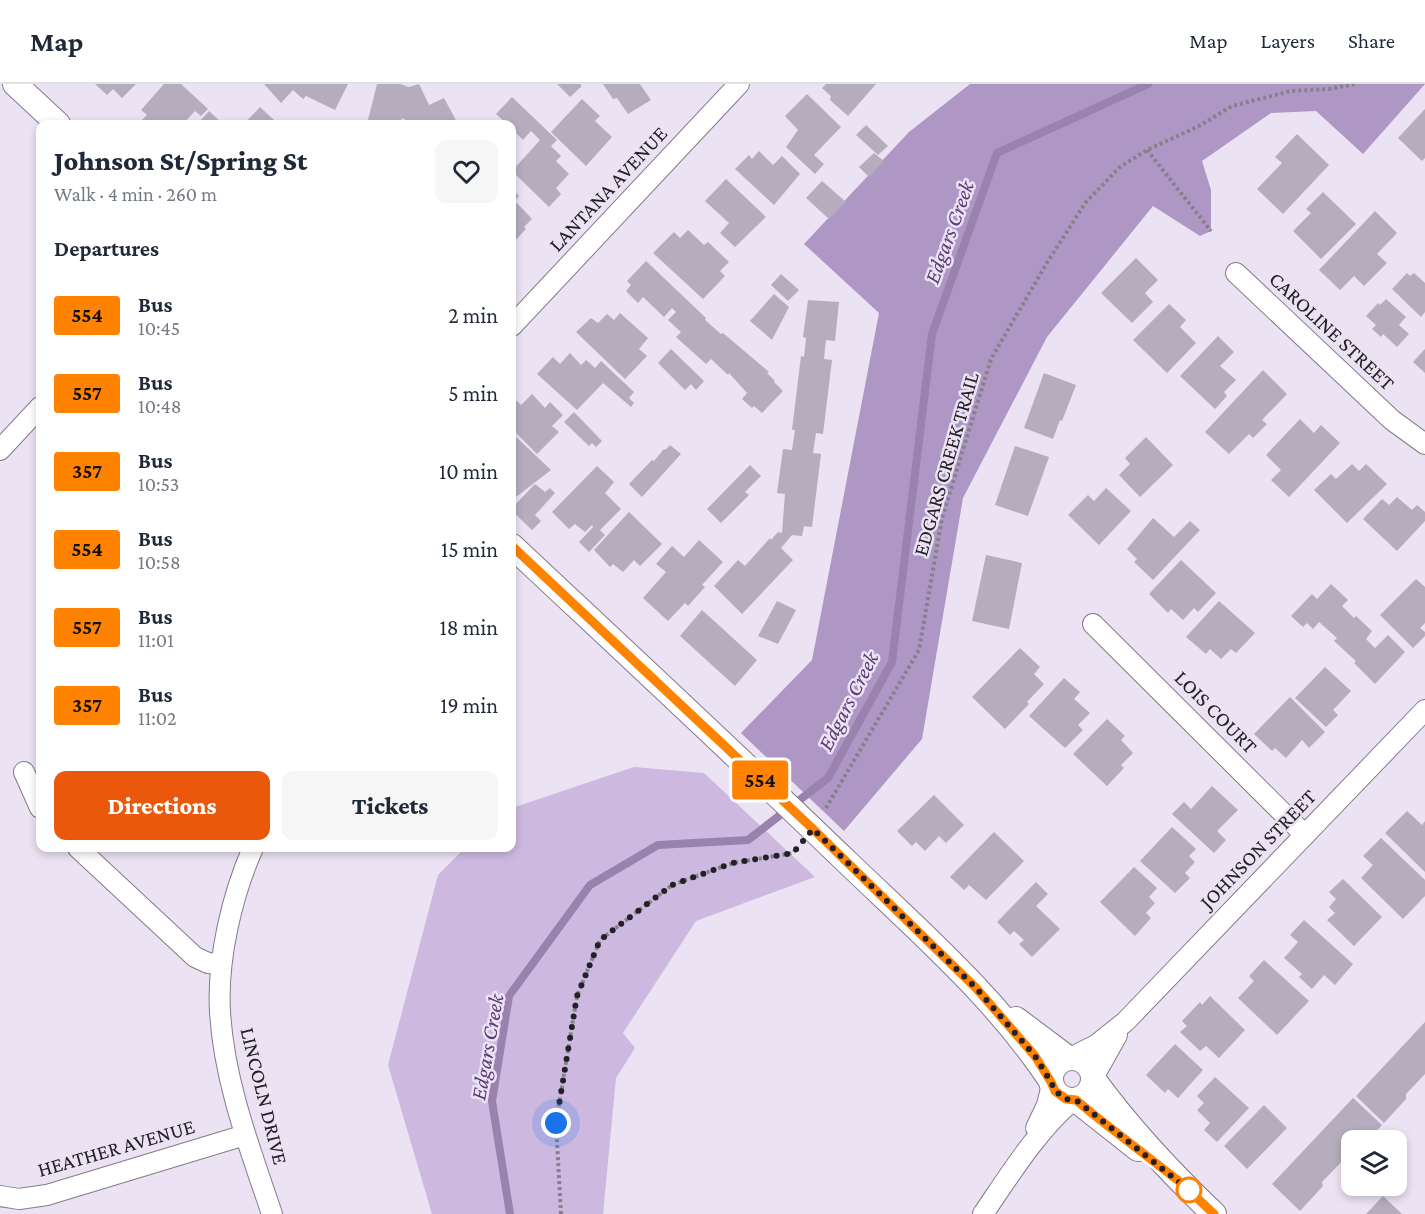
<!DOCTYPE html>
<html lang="en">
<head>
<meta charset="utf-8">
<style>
	body { margin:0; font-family:"Crimson Pro",serif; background:#f6f6f7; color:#1f2937; height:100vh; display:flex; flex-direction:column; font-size:22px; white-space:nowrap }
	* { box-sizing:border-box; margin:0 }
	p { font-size:20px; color:#747a83 }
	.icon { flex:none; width:33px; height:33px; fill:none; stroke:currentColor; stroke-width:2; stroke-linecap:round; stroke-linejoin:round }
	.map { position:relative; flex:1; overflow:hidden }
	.details { position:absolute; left:36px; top:36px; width:480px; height:732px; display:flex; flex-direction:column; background:#fff; border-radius:12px; box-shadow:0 3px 9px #0003 }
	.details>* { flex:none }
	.badge { padding:0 12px; border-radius:4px; font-size:21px; line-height:39px }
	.tools { position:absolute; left:1341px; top:1046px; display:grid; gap:12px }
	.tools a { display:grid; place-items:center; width:66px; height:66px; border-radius:12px; background:#fff; box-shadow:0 3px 9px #0003; font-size:30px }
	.you { position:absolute; width:30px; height:30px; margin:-15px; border:4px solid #fff; border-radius:50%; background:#1a73e8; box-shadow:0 0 0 9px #1a73e833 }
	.map>.badge { position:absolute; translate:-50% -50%; box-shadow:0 0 0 3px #fff }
	h2 { padding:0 18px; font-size:22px; line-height:54px }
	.round { display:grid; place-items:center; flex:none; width:63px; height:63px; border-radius:12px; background:#f6f6f7 }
	.summary { display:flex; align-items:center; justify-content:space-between; height:102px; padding:0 18px }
	h1 { font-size:28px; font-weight:800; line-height:45px }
	.cta { display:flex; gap:12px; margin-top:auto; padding:12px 18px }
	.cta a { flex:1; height:69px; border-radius:12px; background:#ea580c; color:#fff; font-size:24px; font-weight:800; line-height:69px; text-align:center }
	.cta a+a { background:#f6f6f7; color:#1f2937 }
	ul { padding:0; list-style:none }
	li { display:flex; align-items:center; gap:18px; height:78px; padding:0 18px }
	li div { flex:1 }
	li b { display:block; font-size:22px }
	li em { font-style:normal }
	li .badge { min-width:66px; font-weight:700; text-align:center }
	header { display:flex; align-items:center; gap:36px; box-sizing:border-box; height:84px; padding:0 30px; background:#fff; border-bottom:2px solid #e0e1e3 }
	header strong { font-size:28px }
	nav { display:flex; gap:33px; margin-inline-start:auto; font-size:21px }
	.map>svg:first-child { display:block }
	.green { fill:#cdb9e0 }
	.forest { fill:#af97c5 }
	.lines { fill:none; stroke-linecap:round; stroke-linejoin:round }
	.stream { stroke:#9a82af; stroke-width:8 }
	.building { fill:#b5adbe }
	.minor-casing { stroke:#837b8b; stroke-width:22 }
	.tertiary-casing { stroke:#837b8b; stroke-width:26 }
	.path { stroke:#86808c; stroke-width:4; stroke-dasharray:3 3; stroke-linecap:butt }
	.minor { stroke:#fff; stroke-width:20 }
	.tertiary { stroke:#fff; stroke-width:24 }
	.line-casing { stroke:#fff; stroke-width:14 }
	.line { stroke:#ff8200; stroke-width:9 }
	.walk { stroke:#232026; stroke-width:6; stroke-dasharray:0 10.8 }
	.stop-dot { fill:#fff; stroke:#ff8200; stroke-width:3 }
	.labels { text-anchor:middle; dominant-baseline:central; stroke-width:5; stroke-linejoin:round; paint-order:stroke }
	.street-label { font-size:21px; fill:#232026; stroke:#ebe2f3 }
	.water-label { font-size:22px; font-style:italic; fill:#5b3a75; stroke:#ebe2f3 }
</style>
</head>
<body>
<header>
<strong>Map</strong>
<nav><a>Map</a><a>Layers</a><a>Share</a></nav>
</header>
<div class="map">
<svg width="1425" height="1130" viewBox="0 0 1425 1130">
	<rect width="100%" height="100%" fill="#ebe2f3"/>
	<path class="green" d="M634 683 704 689 815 793 696 837 623 949 635 964 616 994 603 1130H432L388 981 438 791 465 764H512V724Z"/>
	<path class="forest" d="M970 0H1425L1363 70 1316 27 1271 29 1202 77 1211 106V147L1200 152 1153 122 1047 253 963 414 922 655 844 747 741 649 812 576 879 229 804 160 909 48Z"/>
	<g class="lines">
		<path class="stream" d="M510 1130 492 1017 509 912 590 801 658 761 748 756 828 694 892 578 932 250 997 69 1148 0"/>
	</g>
	<g class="building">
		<path d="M95 0H136L122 14 113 5 107 11Z"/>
		<path d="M164 0H181L208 25 201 32 195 27 183 40H138L147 31 141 26Z"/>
		<path d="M264 0H348L335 26 306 12 303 15 293 6 281 19Z"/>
		<path d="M377 0H400L409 3 419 0 429 21 444 14 458 40H413L402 34 400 40H367Z"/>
		<path d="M557 0H580L582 2 570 13Z"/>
		<path d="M603 0H640L651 16 628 30 617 14 613 15Z"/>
		<path d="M826 0H876L848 32 830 16 831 12 822 4Z"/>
		<path d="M807 10 841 43 814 71 824 80 815 90 786 63 798 46 785 32Z"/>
		<path d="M512 13 557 56 551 62 561 72 556 77 569 90 556 104 561 110 549 123 512 87 540 56 531 47 523 56 512 45V40H507L496 30Z"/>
		<path d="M582 15 600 32 595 37 612 53 586 82 551 48Z"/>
		<path d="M260 23 274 36 276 40H244Z"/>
		<path d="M1425 25V74L1422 77 1398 54Z"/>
		<path d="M209 27 223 40H197Z"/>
		<path d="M866 41 888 62 878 71 856 51Z"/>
		<path d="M1297 50 1329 81 1283 130 1257 105 1282 79 1275 73Z"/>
		<path d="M759 67 773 81 782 72 800 90 774 121 735 85 749 71 752 75Z"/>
		<path d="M874 69 884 77 869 93 859 83Z"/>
		<path d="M726 95 766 133 735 163 720 149 729 139 705 117Z"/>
		<path d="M822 97 846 118 829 135 806 114Z"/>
		<path d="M512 105 519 112 515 117 532 135 524 143 526 145 512 160Z"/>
		<path d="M1323 108 1356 140 1321 175 1293 147 1311 129 1306 125Z"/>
		<path d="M1375 127 1397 149 1377 170 1387 179 1364 202 1354 192 1340 206 1319 186Z"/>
		<path d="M688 146 704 161 708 158 729 178 720 187 725 192 703 215 653 169 674 148 680 154Z"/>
		<path d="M1136 174 1158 196 1145 209 1153 218 1132 239 1101 209Z"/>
		<path d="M646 177 706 234 705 236 721 250 723 249 769 288 767 289 775 297 774 298 783 307 762 329 754 322 752 324 742 315 747 309 729 289 728 291 711 275 706 280 676 253 681 248 668 236 676 228 672 224 664 233 643 213 638 219 626 207 631 201 627 197Z"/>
		<path d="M1407 189 1410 192 1414 189 1425 199V228L1421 233 1392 205Z"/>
		<path d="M781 190 799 206 788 217 771 201Z"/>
		<path d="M774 210 789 223 772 256 750 237Z"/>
		<path d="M1386 215 1406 233 1399 241 1409 250 1397 263 1383 250 1381 253 1372 245 1376 241 1366 232 1378 219 1380 221Z"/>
		<path d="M808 216 839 218 835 257 826 256 824 275 832 276 823 350 816 349 813 369 821 370 812 443 804 442 802 452 792 451 781 464 793 476 742 530 714 502 738 476 745 482 770 454 771 456 778 448 782 449 785 410 777 409 783 365 792 366 795 346H792L801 272 804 273 806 254 803 253Z"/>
		<path d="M1169 220 1186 236 1180 243 1196 259 1167 289 1133 256Z"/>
		<path d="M620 229 648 254 639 265 647 272 625 295 576 248 591 234 598 239 607 230 614 236Z"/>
		<path d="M1218 252 1234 268 1220 282 1236 296 1224 308 1227 312 1215 325 1180 292Z"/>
		<path d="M671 265 704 297 696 306 691 300 685 306 658 279Z"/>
		<path d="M1425 265V289L1413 278Z"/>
		<path d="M570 269 581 281 586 276 595 284 601 277 634 308 629 314 634 319 631 323 603 299 577 326 537 290 553 273 560 280Z"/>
		<path d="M1263 286 1287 310 1262 336 1267 340 1253 354 1249 350 1229 370 1205 348Z"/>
		<path d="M1044 289 1076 301 1062 337 1060 336 1053 355 1024 344Z"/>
		<path d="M532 310 545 324 550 318 563 331 552 342 559 348 537 370 512 345V316L514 314 521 321Z"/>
		<path d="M574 328 602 357 596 363 592 359 589 362 564 338Z"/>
		<path d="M1300 335 1314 349 1321 341 1340 359 1289 413 1271 396 1281 386 1266 371Z"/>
		<path d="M512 349 551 386 516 413 512 408Z"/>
		<path d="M1146 353 1173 381 1140 413 1119 391 1130 380 1125 374Z"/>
		<path d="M670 361 681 370 642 413 629 400 652 376 654 377 664 365 665 366Z"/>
		<path d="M1015 362 1049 373 1028 432 995 421Z"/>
		<path d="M1352 380 1359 387 1366 380 1387 400 1347 439 1314 406 1331 390 1336 395Z"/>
		<path d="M750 381 761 392 745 408 749 411 721 439 707 425Z"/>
		<path d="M597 382 614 398 605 409 621 425 600 446 605 451 589 468 579 458 593 443 592 441 585 448 575 440 569 445 552 428Z"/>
		<path d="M535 400 545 408 550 404 555 409 535 431 541 437 532 446 512 427V424Z"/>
		<path d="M1106 404 1131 427 1099 461 1068 431 1088 411 1094 417Z"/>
		<path d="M1397 413 1412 426 1417 421 1425 428V437L1397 467 1363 435 1382 415 1389 421Z"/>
		<path d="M629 428 662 460 640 482 634 476 623 488 613 480 610 483 594 466Z"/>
		<path d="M1153 434 1174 453 1190 437 1200 446 1153 496 1134 478 1137 475 1127 465Z"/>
		<path d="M699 456 723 478 702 501 705 503 688 522 685 519 668 537 643 514 666 488 656 480 672 462 684 473Z"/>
		<path d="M986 471 1022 479 1009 545 972 537Z"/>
		<path d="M1181 476 1216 509 1198 528 1194 524 1183 536 1171 525 1168 529 1149 510Z"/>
		<path d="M1416 495 1425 503V539L1420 544 1425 548V552L1413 564 1380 531Z"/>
		<path d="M1331 500 1348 516 1342 522 1354 534 1356 532 1372 547 1366 555 1375 564 1388 551 1405 568 1375 600 1354 579 1356 577 1334 557 1337 554 1319 538 1313 545 1307 539 1303 543 1291 532 1312 510 1317 515Z"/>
		<path d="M777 517 796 526 778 560 758 552Z"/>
		<path d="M1219 517 1255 549 1236 569 1231 565 1221 575 1210 565 1206 570 1186 553Z"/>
		<path d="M702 526 757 576 735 602 680 552Z"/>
		<path d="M1020 564 1040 583 1034 590 1044 600 1027 618 1029 620 1005 645 972 613Z"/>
		<path d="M1325 583 1351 607 1333 626 1338 631 1326 643 1295 614Z"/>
		<path d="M1064 594 1080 608 1074 615 1090 629 1078 641 1083 646 1065 664 1029 632Z"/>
		<path d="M1290 613 1325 648 1309 664 1302 656 1286 674 1275 664 1272 667 1254 650Z"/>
		<path d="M1107 635 1125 652 1121 656 1133 669 1121 681 1124 684 1107 702 1073 670Z"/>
		<path d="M1212 702 1238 726 1217 747 1226 756 1214 769 1172 730 1184 718 1191 725Z"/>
		<path d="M934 711 964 741 946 759 939 752 925 767 916 758 912 762 897 747Z"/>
		<path d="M1407 727 1422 741 1425 737V788L1385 749Z"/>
		<path d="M1172 743 1196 765 1189 772 1195 778 1185 789 1190 794 1175 809 1140 777Z"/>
		<path d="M994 748 1024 777 986 816 969 801 964 806 950 793Z"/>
		<path d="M1381 754 1425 796V812L1403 835 1361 794 1373 781 1363 772Z"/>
		<path d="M1134 783 1157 804 1149 813 1155 819 1146 829 1151 834 1135 852 1100 818Z"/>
		<path d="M1343 795 1382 833 1354 862 1327 836 1335 829 1329 823 1336 815 1329 808Z"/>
		<path d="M1036 798 1048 810 1036 822 1060 845 1032 873 1019 860 1024 856 1014 847 1010 851 997 838Z"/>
		<path d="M1304 836 1353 880 1335 901 1324 891 1312 905 1299 893 1302 890 1284 874 1298 858 1290 851Z"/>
		<path d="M1264 876 1309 917 1277 951 1238 914 1254 897 1249 892Z"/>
		<path d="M1210 912 1245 946 1219 974 1206 962 1200 967 1180 948 1187 942 1182 937 1200 918 1202 921Z"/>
		<path d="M1425 938V990L1406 1010V1015L1384 1039 1356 1012Z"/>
		<path d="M1175 960 1203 986 1178 1014 1168 1005 1165 1009 1146 991Z"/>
		<path d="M1215 993 1249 1024 1217 1058 1204 1046 1210 1039 1197 1026 1204 1019 1197 1012Z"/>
		<path d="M1353 1014 1382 1041 1368 1056H1352V1067L1322 1098 1323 1102 1300 1127 1272 1100Z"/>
		<path d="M1264 1021 1287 1044 1247 1085 1224 1062Z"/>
		<path d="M1383 1112 1402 1130H1366Z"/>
	</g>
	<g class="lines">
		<defs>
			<g id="minor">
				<path d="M1236 189 1392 336 1425 360"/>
				<path d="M512 242 739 0"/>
				<path d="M0 366 40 323"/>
				<path d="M1093 540 1305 751"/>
				<path d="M24 688 40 724"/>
				<path d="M78 764 195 873 208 879 221 880"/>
				<path d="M253 764C232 811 217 875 220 928 224 997 250 1065 272 1130"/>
				<path d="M1072 973 1096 961 1125 938 1425 626"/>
				<path d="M1094 992 1117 951"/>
				<path d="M1036 1044 1047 1021 1052 1001"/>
				<path d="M0 1112 19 1115 47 1111 245 1051"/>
				<path d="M983 1130C1011 1089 1036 1048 1073 1016"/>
			</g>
			<g id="tertiary">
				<path d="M15 0 58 40"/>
				<path d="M512 462C624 567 737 672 848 779 919 847 997 915 1051 997"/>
				<path d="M1016 935 1068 974"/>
				<circle cx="1072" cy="995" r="21"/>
				<path d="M1094 996C1129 1044 1171 1089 1214 1130"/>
				<path d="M1076 1016 1138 1065"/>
			</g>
		</defs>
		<use href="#minor" class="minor-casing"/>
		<use href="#tertiary" class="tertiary-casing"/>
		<g class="path">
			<path d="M1147 66 1211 147"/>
			<path d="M826 724 919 566 942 434 991 275 1048 177 1086 118 1120 83 1147 66 1199 42 1232 22 1291 7 1329 5 1355 0"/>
			<path d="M561 1130 556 1039 577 912 600 856 672 801 733 779 793 769 797 764"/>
		</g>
		<use href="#minor" class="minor"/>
		<use href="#tertiary" class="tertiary"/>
	</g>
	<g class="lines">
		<defs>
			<path id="line" d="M512 462 813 745 976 904 1035 972 1051 998 1055 1007 1066 1015 1076 1016 1094 1031 1180 1098 1214 1130"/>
		</defs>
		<use href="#line" class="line-casing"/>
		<use href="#line" class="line"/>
		<path class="walk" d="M556 1039 577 912 600 856 672 801 733 779 793 769 813 745 976 904 1035 972 1051 998 1055 1007 1066 1015 1076 1016 1189 1106"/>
	</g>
	<circle class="stop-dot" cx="1189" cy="1106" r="12"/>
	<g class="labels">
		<g class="street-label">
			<text transform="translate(608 105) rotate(-47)">LANTANA AVENUE</text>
			<text transform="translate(1332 247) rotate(43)">CAROLINE STREET</text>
			<text transform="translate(946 380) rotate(-74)">EDGARS CREEK TRAIL</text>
			<text transform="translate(1216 628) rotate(45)">LOIS COURT</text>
			<text transform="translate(1258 765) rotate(-46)">JOHNSON STREET</text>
			<text transform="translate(264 1012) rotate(76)">LINCOLN DRIVE</text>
			<text transform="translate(116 1064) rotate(-16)">HEATHER AVENUE</text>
		</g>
		<g class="water-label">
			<text transform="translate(949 148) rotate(-70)">Edgars Creek</text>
			<text transform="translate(848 617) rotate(-63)">Edgars Creek</text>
			<text transform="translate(487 963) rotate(-80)">Edgars Creek</text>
		</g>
	</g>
</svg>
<div class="tools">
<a><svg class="icon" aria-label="layers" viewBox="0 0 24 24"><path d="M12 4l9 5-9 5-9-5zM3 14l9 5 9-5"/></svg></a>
</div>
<div class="you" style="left:556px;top:1039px"></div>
<b class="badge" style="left:760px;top:696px;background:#ff8200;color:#111">554</b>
<section class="details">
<div class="summary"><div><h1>Johnson St/Spring St</h1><p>Walk · 4 min · 260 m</p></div><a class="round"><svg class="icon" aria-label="heart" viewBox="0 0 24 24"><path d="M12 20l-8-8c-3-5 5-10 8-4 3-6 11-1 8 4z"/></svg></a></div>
<h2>Departures</h2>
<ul>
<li><span class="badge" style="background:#ff8200;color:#111">554</span><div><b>Bus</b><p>10:45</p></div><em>2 min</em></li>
<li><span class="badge" style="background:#ff8200;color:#111">557</span><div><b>Bus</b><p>10:48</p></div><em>5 min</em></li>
<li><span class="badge" style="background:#ff8200;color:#111">357</span><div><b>Bus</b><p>10:53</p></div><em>10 min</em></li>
<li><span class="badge" style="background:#ff8200;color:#111">554</span><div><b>Bus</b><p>10:58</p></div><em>15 min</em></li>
<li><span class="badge" style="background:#ff8200;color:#111">557</span><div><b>Bus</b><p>11:01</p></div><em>18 min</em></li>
<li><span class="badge" style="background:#ff8200;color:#111">357</span><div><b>Bus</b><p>11:02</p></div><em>19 min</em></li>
</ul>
<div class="cta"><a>Directions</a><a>Tickets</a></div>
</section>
</div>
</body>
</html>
